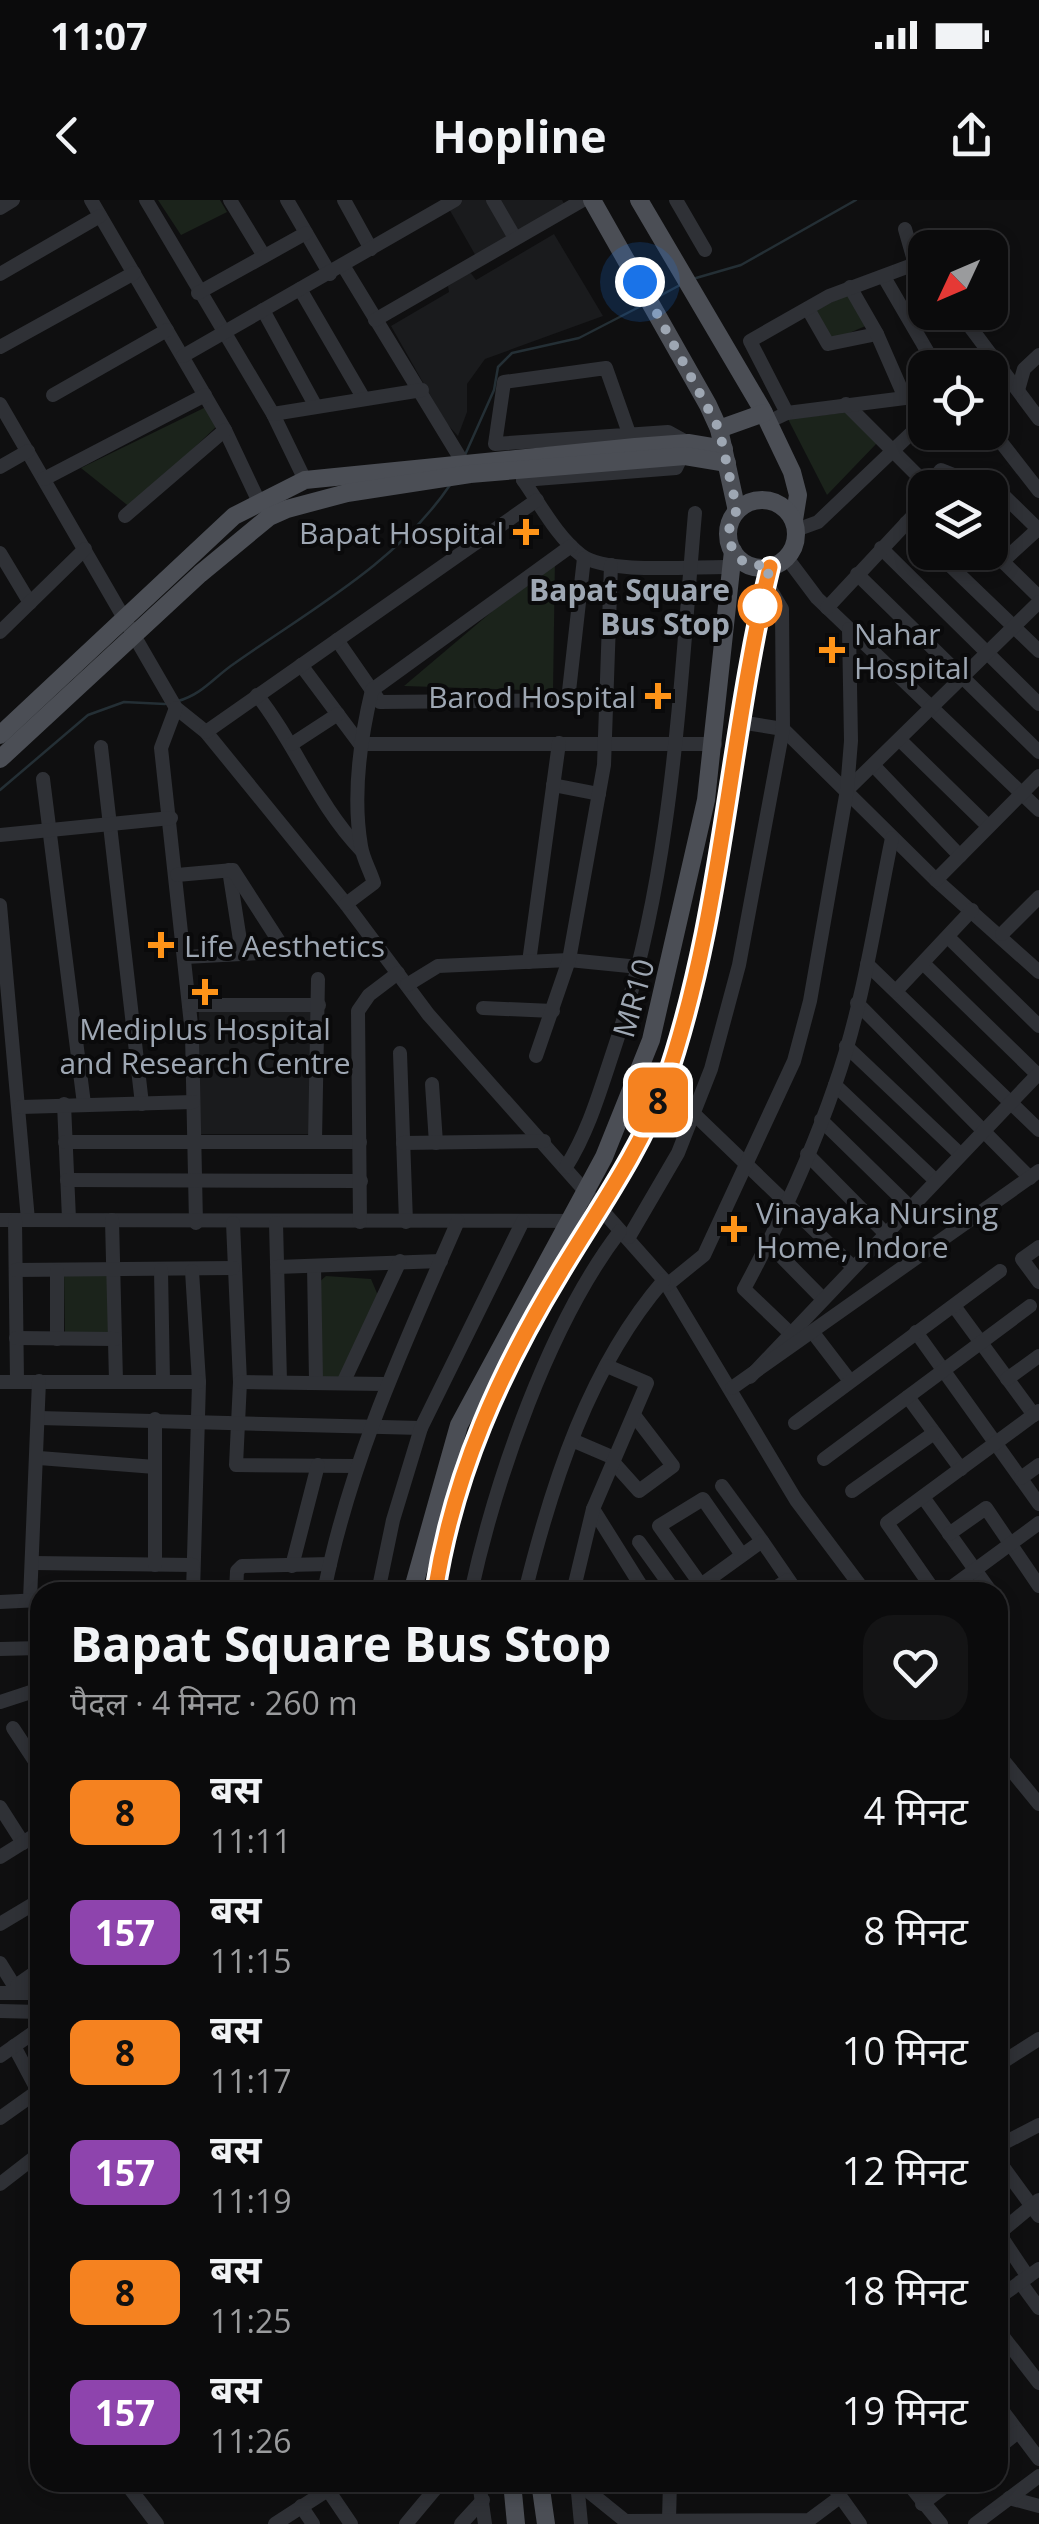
<!DOCTYPE html>
<html lang="hi">
<head>
<meta charset="utf-8">
<style>
	body { margin:0; font-family:"Open Sans","Noto Sans Devanagari",sans-serif; background:#141415; color:#f1f3f6; height:100vh; display:flex; flex-direction:column; font-size:38px; white-space:nowrap }
	* { box-sizing:border-box; margin:0 }
	p { font-size:32px; color:#9a9b9d }
	.icon { flex:none; width:55px; height:55px; fill:none; stroke:currentColor; stroke-width:2; stroke-linecap:round; stroke-linejoin:round }
	.map { position:relative; flex:1; overflow:hidden }
	.side { position:absolute; left:30px; top:1382px; width:978px; height:910px; display:flex; flex-direction:column; background:#0b0b0c; border-radius:30px; box-shadow:0 5px 15px #0003,0 0 0 2px #2b2b2d }
	.side>* { flex:none }
	.badge { padding:0 20px; border-radius:15px; font-size:35px; line-height:65px }
	.needle { width:65px; rotate:226deg }
	.fabs { position:absolute; left:908px; top:30px; display:grid; gap:20px }
	.fabs a { display:grid; place-items:center; width:100px; height:100px; border-radius:20px; background:#0b0b0c; box-shadow:0 5px 15px #0003,0 0 0 2px #2b2b2d; font-size:50px }
	.you { position:absolute; width:50px; height:50px; margin:-25px; border:8px solid #fff; border-radius:50%; background:#1a73e8; box-shadow:0 0 0 15px #1a73e833 }
	.map>.badge { position:absolute; translate:-50% -50%; box-shadow:0 0 0 5px #fff }
	.round { display:grid; place-items:center; flex:none; width:105px; height:105px; border-radius:30px; background:#141415 }
	.headline { display:flex; align-items:center; justify-content:space-between; height:170px; padding:0 40px }
	h1 { font-size:48px; font-weight:700; line-height:75px }
	ul { padding:0; list-style:none }
	li { display:flex; align-items:center; gap:30px; height:120px; padding:0 40px }
	li div { flex:1 }
	li b { display:block; font-size:38px }
	li em { font-style:normal }
	li .badge { min-width:110px; font-weight:700; text-align:center }
	.status { display:flex; justify-content:space-between; align-items:center; height:70px; padding:0 50px; background:#0b0b0c; direction:ltr }
	.status svg { height:28px; fill:currentColor }
	header { display:flex; justify-content:space-between; align-items:center; height:130px; padding:0 40px; background:#0b0b0c; font-size:45px; font-weight:700 }
	.map>svg:first-child { display:block }
	.built { fill:#1a1b1d }
	.green { fill:#1b231b }
	.lines { fill:none; stroke-linecap:round; stroke-linejoin:round }
	.stream { stroke:#242f35; stroke-width:2.5 }
	.minor { stroke:#2f3136; stroke-width:14 }
	.major { stroke:#4b4e55; stroke-width:18 }
	.line-casing { stroke:#fff; stroke-width:22 }
	.line { stroke:#f58220; stroke-width:15 }
	.walk { stroke:#9ea7b3; stroke-width:10; stroke-dasharray:0 18 }
	.poi-dot { fill:#ff9418; stroke:#0a0a0b; stroke-width:4 }
	.stop-dot { fill:#fff; stroke:#f58220; stroke-width:5 }
	.labels { text-anchor:middle; dominant-baseline:central; stroke-width:8; stroke-linejoin:round; paint-order:stroke }
	.poi-label { font-size:30px; fill:#9ea7b3; stroke:#0a0a0b; text-anchor:start }
	.stop-label { font-size:30px; font-weight:bold; fill:#9ea7b3; stroke:#0a0a0b; text-anchor:end }
	.street-label { font-size:30px; fill:#9ea7b3; stroke:#0a0a0b }
</style>
</head>
<body>
<div class="status"><b>11:07</b><svg viewBox="0 0 49 12"><path d="M0 12V9h3v3zM5 12V6h3v6zM10 12V3h3v9zM15 12V0h3v12zM26 1h20v11H26zM47 4h2v5h-2z"/></svg></div>
<header><svg class="icon" aria-label="back" viewBox="0 0 24 24"><path d="M15 5l-7 7 7 7"/></svg>Hopline<svg class="icon" aria-label="share" viewBox="0 0 24 24"><path d="M12 15V3M7 8l5-5 5 5M5 13v7h14v-7"/></svg></header>
<div class="map">
<svg width="1039" height="2324" viewBox="0 0 1039 2324">
	<rect width="100%" height="100%" fill="#0f0f10"/>
	<g class="built">
		<path d="M444 0H562L565 5 477 58Z"/>
		<path d="M554 34 603 116 485 159 467 184V212L458 236 446 223 391 126 449 92 448 86 470 72 476 80Z"/>
		<path d="M199 812H312V934H200Z"/>
	</g>
	<g class="green">
		<path d="M158 0H220L227 12 181 35Z"/>
		<path d="M852 92 870 124 831 141 816 110Z"/>
		<path d="M208 206 219 224 131 308 81 268Z"/>
		<path d="M851 212 877 243 827 295 788 219Z"/>
		<path d="M555 358 553 491 404 486Z"/>
		<path d="M64 1073H107L109 1135 65 1136Z"/>
		<path d="M326 1076 371 1079 379 1098 340 1178 319 1177 316 1085Z"/>
	</g>
	<g class="lines">
		<g class="stream">
			<path d="M696 78 741 65 856 0"/>
			<path d="M656 98 680 85"/>
			<path d="M465 255 494 190 498 167 512 153 579 138 641 106"/>
			<path d="M178 501C203 494 214 477 235 463 310 410 398 362 450 285"/>
			<path d="M0 590 88 515 124 502 165 504"/>
		</g>
		<g class="minor">
			<path d="M91 0 225 230 259 302"/>
			<path d="M146 0 273 214 305 280"/>
			<path d="M230 0 264 56"/>
			<path d="M287 0 330 74"/>
			<path d="M344 0 371 49"/>
			<path d="M493 0 515 38"/>
			<path d="M676 0 705 50"/>
			<path d="M0 8 13 0"/>
			<path d="M905 29 915 64 925 74"/>
			<path d="M344 67 462 261"/>
			<path d="M0 74 100 16"/>
			<path d="M884 77 937 168"/>
			<path d="M300 89 364 199"/>
			<path d="M198 93 306 33"/>
			<path d="M808 109 828 144 877 134"/>
			<path d="M263 110 315 205"/>
			<path d="M959 112 1039 219"/>
			<path d="M375 120 583 0"/>
			<path d="M0 147 134 73"/>
			<path d="M183 156 455 0"/>
			<path d="M1018 190 1024 169 1039 155"/>
			<path d="M53 195 167 130"/>
			<path d="M0 204 176 508 206 532 346 704 428 814 664 1080 796 1300 865 1392"/>
			<path d="M846 204 930 288"/>
			<path d="M787 213 905 198 877 134 850 87"/>
			<path d="M273 214 422 190"/>
			<path d="M768 222 787 213 750 141 829 96 915 64"/>
			<path d="M990 228 1039 291"/>
			<path d="M0 267 28 251"/>
			<path d="M44 279 205 195"/>
			<path d="M523 280 676 268 688 243 668 232 495 244 504 182 606 168 630 236"/>
			<path d="M523 280C540 304 557 337 581 355 607 375 696 366 730 367"/>
			<path d="M928 286 941 270 986 288"/>
			<path d="M990 289 1001 293 1038 329 1003 361"/>
			<path d="M125 316 225 230"/>
			<path d="M906 323 925 342"/>
			<path d="M796 330 818 322 925 220"/>
			<path d="M881 348 1039 504"/>
			<path d="M990 349 1039 397"/>
			<path d="M936 352 1039 451"/>
			<path d="M0 353 30 403"/>
			<path d="M787 358 817 398 1039 610"/>
			<path d="M857 374 1039 552"/>
			<path d="M827 408 925 303"/>
			<path d="M0 432 85 349"/>
			<path d="M337 440 380 502 607 500"/>
			<path d="M301 465 360 544"/>
			<path d="M257 495C296 544 317 605 361 650"/>
			<path d="M568 500 584 358"/>
			<path d="M176 508 161 548 192 834 196 1023"/>
			<path d="M740 522 783 529 936 680 1039 772"/>
			<path d="M206 532 537 300"/>
			<path d="M901 541 988 626"/>
			<path d="M292 544 338 514"/>
			<path d="M360 544H715"/>
			<path d="M101 547 142 904"/>
			<path d="M875 567 960 656"/>
			<path d="M43 579 84 904"/>
			<path d="M553 585 599 594"/>
			<path d="M847 590 1039 402"/>
			<path d="M0 635 171 618"/>
			<path d="M229 670 242 753"/>
			<path d="M177 675 233 670 282 746 278 752 185 757"/>
			<path d="M936 680 1039 576"/>
			<path d="M346 704 374 683C370 670 363 659 361 646 352 594 360 540 372 490L571 346"/>
			<path d="M0 705 28 1020"/>
			<path d="M1002 734 1039 697"/>
			<path d="M948 737 1039 826"/>
			<path d="M529 762 559 543"/>
			<path d="M867 764 1039 930"/>
			<path d="M925 765 1039 876"/>
			<path d="M407 785 438 766 569 760 639 767"/>
			<path d="M896 791 972 710"/>
			<path d="M857 803 1030 978"/>
			<path d="M189 805H319"/>
			<path d="M483 808 553 811"/>
			<path d="M846 846 960 954"/>
			<path d="M400 853 406 1022"/>
			<path d="M536 856 569 760 604 565 611 365"/>
			<path d="M432 884 436 943"/>
			<path d="M664 885 853 1067"/>
			<path d="M835 885 935 980"/>
			<path d="M64 904 69 1019"/>
			<path d="M21 907 193 902"/>
			<path d="M821 920 910 1007"/>
			<path d="M315 941 318 779"/>
			<path d="M65 942H360"/>
			<path d="M403 943 544 941"/>
			<path d="M807 954 885 1033"/>
			<path d="M566 967C588 932 599 894 612 855 673 676 679 498 695 313"/>
			<path d="M67 980 361 981"/>
			<path d="M0 1020 591 1021"/>
			<path d="M15 1020 17 1181"/>
			<path d="M112 1020 116 1181"/>
			<path d="M360 1022 358 811 369 795 398 773"/>
			<path d="M233 1023 240 1182 236 1265 355 1266"/>
			<path d="M276 1023 280 1181"/>
			<path d="M629 1037 678 953 711 869 739 765 783 529 782 409 766 382"/>
			<path d="M768 1043 822 1098"/>
			<path d="M1039 1047 1022 1059 1039 1082"/>
			<path d="M314 1066 316 1180"/>
			<path d="M277 1067 441 1061"/>
			<path d="M16 1070 233 1068"/>
			<path d="M161 1070 163 1181"/>
			<path d="M57 1071V1139"/>
			<path d="M192 1071 199 1182 193 1392"/>
			<path d="M667 1085 704 1055 794 861 810 801 847 590 851 541 849 429"/>
			<path d="M954 1106 1034 1215"/>
			<path d="M789 1132 744 1089C779 1024 811 955 835 885 863 806 875 720 892 638"/>
			<path d="M916 1132 1039 1304"/>
			<path d="M814 1134 850 1181"/>
			<path d="M16 1138 115 1139"/>
			<path d="M750 1177 1039 873"/>
			<path d="M1007 1179 1039 1156"/>
			<path d="M344 1181 400 1061"/>
			<path d="M0 1182H199"/>
			<path d="M240 1182 385 1184"/>
			<path d="M732 1188 1039 971"/>
			<path d="M908 1197 961 1269"/>
			<path d="M39 1218 421 1228"/>
			<path d="M795 1223 1000 1071"/>
			<path d="M572 1240 614 1258"/>
			<path d="M39 1258 155 1267"/>
			<path d="M824 1259 1030 1106"/>
			<path d="M613 1262 639 1291 673 1266 634 1215"/>
			<path d="M1021 1278 1039 1265"/>
			<path d="M722 1286 762 1341"/>
			<path d="M852 1291 934 1233"/>
			<path d="M923 1297 991 1392"/>
			<path d="M593 1309 645 1392"/>
			<path d="M949 1334 986 1308 1039 1386"/>
			<path d="M639 1342 675 1392"/>
			<path d="M33 1363 193 1365"/>
			<path d="M155 1365V1219"/>
			<path d="M292 1366 318 1265"/>
			<path d="M701 1385 762 1341 797 1392"/>
			<path d="M236 1392 237 1371 242 1366 330 1364"/>
			<path d="M324 1392C350 1260 405 1143 458 1021"/>
			<path d="M378 1392 393 1320 421 1228 523 1021"/>
			<path d="M471 1392C496 1278 549 1124 620 1031"/>
			<path d="M525 1392C552 1283 589 1167 664 1080"/>
			<path d="M573 1392 593 1309 647 1183 607 1166"/>
			<path d="M706 1392 659 1326 703 1299 742 1355"/>
			<path d="M769 1392 788 1380"/>
			<path d="M935 1392 887 1323 1039 1211"/>
			<path d="M945 1392 1039 1323"/>
			<path d="M30 1400 39 1181"/>
			<path d="M0 1402 40 1400"/>
			<path d="M998 1402 1002 1409"/>
			<path d="M0 1449 40 1448"/>
			<path d="M37 1490 40 1509"/>
			<path d="M0 1502 40 1489"/>
			<path d="M13 1528 40 1569"/>
			<path d="M998 1554 1039 1604"/>
			<path d="M0 1607 23 1643"/>
			<path d="M0 1657 40 1632"/>
			<path d="M998 1667 1002 1681 998 1686"/>
			<path d="M0 1724 40 1700"/>
			<path d="M0 1763 18 1792"/>
			<path d="M17 1785 40 1769"/>
			<path d="M0 1793H40"/>
			<path d="M0 1811 40 1812"/>
			<path d="M14 1846 40 1895"/>
			<path d="M0 1856 40 1828"/>
			<path d="M998 1865 1039 1839"/>
			<path d="M0 1918 38 1891"/>
			<path d="M998 1946 1039 1925"/>
			<path d="M998 1960 1039 2016"/>
			<path d="M0 1984 40 1953"/>
			<path d="M998 2032 1028 2077"/>
			<path d="M998 2034 1039 2000"/>
			<path d="M1020 2082 1039 2108"/>
			<path d="M998 2098 1039 2069"/>
			<path d="M998 2130 1039 2183"/>
			<path d="M998 2205 1039 2259"/>
			<path d="M998 2248 1018 2232"/>
			<path d="M125 2282 157 2324"/>
			<path d="M479 2282 485 2324"/>
			<path d="M577 2282 629 2324"/>
			<path d="M577 2282 581 2324"/>
			<path d="M830 2282 860 2324"/>
			<path d="M907 2282 941 2324"/>
			<path d="M328 2290 351 2324"/>
			<path d="M1009 2298 1039 2306"/>
			<path d="M922 2304 951 2282"/>
			<path d="M301 2306 313 2324"/>
			<path d="M669 2319 670 2282"/>
			<path d="M626 2321 809 2320 840 2297"/>
			<path d="M275 2324 340 2282"/>
			<path d="M406 2324 441 2282"/>
			<path d="M461 2324 483 2300"/>
			<path d="M975 2324 1039 2276"/>
		</g>
		<g class="major">
			<path d="M592 0 708 205 719 229 737 311"/>
			<path d="M639 0 762 209 792 272 798 295 794 320"/>
			<path d="M719 229 764 213"/>
			<circle cx="762" cy="334" r="34"/>
			<path d="M0 535 234 316 305 280 635 247 688 243 724 249"/>
			<path d="M0 559 200 374 269 317 287 309 347 293 470 274 685 256 727 263"/>
			<path d="M412 1392 459 1225 604 957 651 840 706 600 733 351"/>
			<path d="M435 1392C452 1283 494 1185 549 1090 588 1024 638 958 663 886 723 717 727 539 770 367"/>
			<path d="M512 2282 516 2324"/>
			<path d="M540 2282 546 2324"/>
		</g>
	</g>
	<g class="lines">
		<defs>
			<path id="line" d="M435 1392C453 1275 500 1171 561 1071 597 1011 640 951 664 886 723 718 728 539 770 367"/>
		</defs>
		<use href="#line" class="line-casing"/>
		<use href="#line" class="line"/>
		<path class="walk" d="M640 82 719 229 737 310C724 330 727 349 745 363L770 367 760 406"/>
	</g>
	<g class="poi-dot">
		<path d="M521 317h10v10h10v10h-10v10h-10v-10h-10v-10h10z"/>
		<path d="M827 435h10v10h10v10h-10v10h-10v-10h-10v-10h10z"/>
		<path d="M653 481h10v10h10v10h-10v10h-10v-10h-10v-10h10z"/>
		<path d="M156 730h10v10h10v10h-10v10h-10v-10h-10v-10h10z"/>
		<path d="M200 777h10v10h10v10h-10v10h-10v-10h-10v-10h10z"/>
		<path d="M729 1014h10v10h10v10h-10v10h-10v-10h-10v-10h10z"/>
	</g>
	<circle class="stop-dot" cx="760" cy="406" r="20"/>
	<g class="labels">
		<g class="poi-label">
			<text x="504" y="332" text-anchor="end">Bapat Hospital</text>
			<text x="854" y="433">Nahar<tspan x="854" dy="34">Hospital</tspan></text>
			<text x="636" y="496" text-anchor="end">Barod Hospital</text>
			<text x="184" y="745">Life Aesthetics</text>
			<text x="205" y="828" text-anchor="middle">Mediplus Hospital<tspan x="205" dy="34">and Research Centre</tspan></text>
			<text x="756" y="1012">Vinayaka Nursing<tspan x="756" dy="34">Home, Indore</tspan></text>
		</g>
		<g class="stop-label">
			<text x="730" y="389">Bapat Square<tspan x="730" dy="34">Bus Stop</tspan></text>
		</g>
		<g class="street-label">
			<text transform="translate(633 798) rotate(-74)">MR10</text>
		</g>
	</g>
</svg>
<div class="fabs">
<a><svg class="needle" viewBox="-14 -14 28 28"><path d="M0-13l5 13h-10z" fill="#e53935"/><path d="M0 13l5-13h-10z" fill="#9a9b9d"/></svg></a>
<a><svg class="icon" aria-label="locate" viewBox="0 0 24 24"><circle cx="12" cy="12" r="6"/><path d="M12 2v4M12 18v4M2 12h4M18 12h4"/></svg></a>
<a><svg class="icon" aria-label="layers" viewBox="0 0 24 24"><path d="M12 4l9 5-9 5-9-5zM3 14l9 5 9-5"/></svg></a>
</div>
<div class="you" style="left:640px;top:82px"></div>
<b class="badge" style="left:658px;top:900px;background:#f58220;color:#111">8</b>
<section class="side">
<div class="headline"><div><h1>Bapat Square Bus Stop</h1><p>पैदल · 4 मिनट · 260 m</p></div><a class="round"><svg class="icon" aria-label="heart" viewBox="0 0 24 24"><path d="M12 20l-8-8c-3-5 5-10 8-4 3-6 11-1 8 4z"/></svg></a></div>
<ul>
<li><span class="badge" style="background:#f58220;color:#111">8</span><div><b>बस</b><p>11:11</p></div><em>4 मिनट</em></li>
<li><span class="badge" style="background:#8e44ad;color:#fff">157</span><div><b>बस</b><p>11:15</p></div><em>8 मिनट</em></li>
<li><span class="badge" style="background:#f58220;color:#111">8</span><div><b>बस</b><p>11:17</p></div><em>10 मिनट</em></li>
<li><span class="badge" style="background:#8e44ad;color:#fff">157</span><div><b>बस</b><p>11:19</p></div><em>12 मिनट</em></li>
<li><span class="badge" style="background:#f58220;color:#111">8</span><div><b>बस</b><p>11:25</p></div><em>18 मिनट</em></li>
<li><span class="badge" style="background:#8e44ad;color:#fff">157</span><div><b>बस</b><p>11:26</p></div><em>19 मिनट</em></li>
</ul>
</section>
</div>
</body>
</html>
